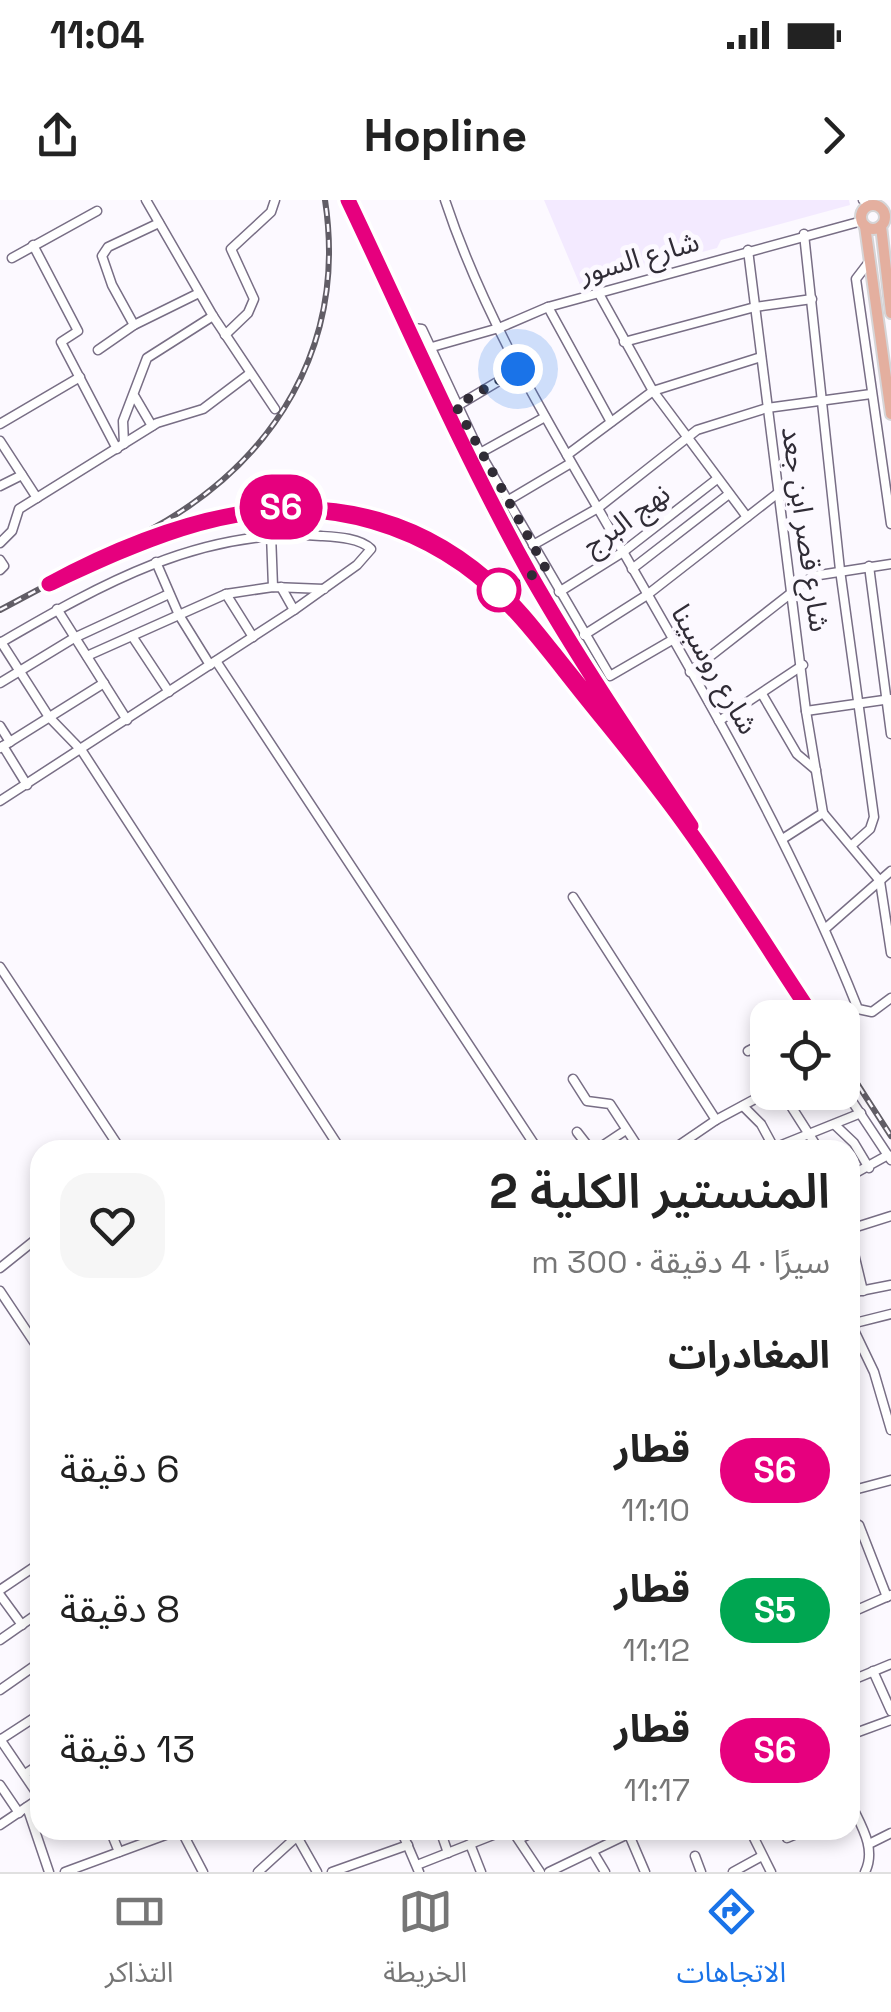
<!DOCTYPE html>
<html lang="ar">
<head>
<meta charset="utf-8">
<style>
	body { margin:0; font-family:"Space Grotesk","Noto Sans Arabic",sans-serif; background:#f6f6f6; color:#222; direction:rtl; height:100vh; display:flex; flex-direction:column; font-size:38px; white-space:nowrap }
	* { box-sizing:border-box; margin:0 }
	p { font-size:32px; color:#767676 }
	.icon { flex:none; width:55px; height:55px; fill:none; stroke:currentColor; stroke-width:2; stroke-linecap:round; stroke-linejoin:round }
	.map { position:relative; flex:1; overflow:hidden; direction:ltr }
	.drawer { position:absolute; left:30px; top:940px; width:830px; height:700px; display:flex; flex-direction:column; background:#fff; border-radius:30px; box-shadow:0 5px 15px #0003; direction:rtl }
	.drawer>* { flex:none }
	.badge { padding:0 20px; border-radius:32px; font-size:35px; line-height:65px }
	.tools { position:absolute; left:750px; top:800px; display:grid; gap:20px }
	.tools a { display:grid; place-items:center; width:110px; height:110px; border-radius:20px; background:#fff; box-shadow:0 5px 15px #0003; font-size:50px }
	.you { position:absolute; width:50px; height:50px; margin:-25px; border:8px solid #fff; border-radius:50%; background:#1a73e8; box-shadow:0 0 0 15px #1a73e833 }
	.map>.badge { position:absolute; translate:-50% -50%; box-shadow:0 0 0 5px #fff }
	h2 { padding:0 30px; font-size:38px; line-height:90px }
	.round { display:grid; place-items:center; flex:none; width:105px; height:105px; border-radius:30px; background:#f6f6f6 }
	.summary { display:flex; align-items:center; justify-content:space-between; height:170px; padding:0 30px }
	h1 { font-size:48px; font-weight:600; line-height:75px }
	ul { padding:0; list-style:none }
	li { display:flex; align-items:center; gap:30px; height:140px; padding:0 30px }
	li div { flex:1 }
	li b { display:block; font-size:38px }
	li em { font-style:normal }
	li .badge { min-width:110px; font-weight:700; text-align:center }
	.status { display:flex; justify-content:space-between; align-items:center; height:70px; padding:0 50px; background:#fff; direction:ltr }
	.status svg { height:28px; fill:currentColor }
	header { display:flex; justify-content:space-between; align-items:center; height:130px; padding:0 30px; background:#fff; font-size:45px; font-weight:600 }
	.menu { display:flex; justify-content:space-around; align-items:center; height:140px; border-top:2px solid #e0e0e0; background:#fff; font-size:28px; color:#767676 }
	.menu a { display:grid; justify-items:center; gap:5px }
	.menu .active { color:#1a73e8 }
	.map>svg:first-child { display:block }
	.built { fill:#f3eaff }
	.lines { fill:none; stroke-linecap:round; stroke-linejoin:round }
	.minor-casing { stroke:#786e85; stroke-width:11 }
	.major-casing { stroke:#d6d5d7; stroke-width:14 }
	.minor { stroke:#fff; stroke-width:8 }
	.major { stroke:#e4af9f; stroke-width:10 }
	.rail-casing { stroke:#615d66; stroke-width:6 }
	.rail { stroke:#fcf9ff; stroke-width:2.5; stroke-dasharray:8; stroke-linecap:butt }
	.line-casing { stroke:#fff; stroke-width:22 }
	.line { stroke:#e6007e; stroke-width:15 }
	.walk { stroke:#302c36; stroke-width:10; stroke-dasharray:0 18 }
	.stop-dot { fill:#fff; stroke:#e6007e; stroke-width:5 }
	.labels { text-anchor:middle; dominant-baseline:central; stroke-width:10; stroke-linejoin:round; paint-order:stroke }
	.street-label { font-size:28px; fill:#302c36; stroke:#fcf9ff }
</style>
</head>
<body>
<div class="status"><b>11:04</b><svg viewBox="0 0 49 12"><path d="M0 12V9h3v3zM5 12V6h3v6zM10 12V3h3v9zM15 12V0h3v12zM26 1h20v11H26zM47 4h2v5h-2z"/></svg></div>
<header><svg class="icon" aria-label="forward" viewBox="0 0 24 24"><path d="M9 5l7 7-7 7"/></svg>Hopline<svg class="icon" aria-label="share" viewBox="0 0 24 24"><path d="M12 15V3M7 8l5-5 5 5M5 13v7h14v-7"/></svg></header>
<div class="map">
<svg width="891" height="1672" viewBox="0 0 891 1672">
	<rect width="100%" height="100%" fill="#fcf9ff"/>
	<path class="built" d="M544 0H849L850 5 721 40 717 48 580 85Z"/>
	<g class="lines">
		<defs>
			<g id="minor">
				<path d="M146 0 213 116 275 209"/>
				<path d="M445 0C481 109 539 207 596 305 691 470 788 632 858 809L872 812 891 798"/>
				<path d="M863 0 864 1"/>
				<path d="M804 34 840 370 874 617 870 629 852 645"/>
				<path d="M33 45 78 131 61 142 117 249"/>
				<path d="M748 50 806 511 823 613"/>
				<path d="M12 58 97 11"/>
				<path d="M869 62 856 79 891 324"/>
				<path d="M598 92 653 191 747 317"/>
				<path d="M548 107 611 222"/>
				<path d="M134 125 112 85 102 56 108 47 159 23"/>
				<path d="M413 128 422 129 480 253 610 476 672 440"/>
				<path d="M225 135 248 113 254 99 231 49 271 12 275 0"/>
				<path d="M624 142 755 107 812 99"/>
				<path d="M432 147 499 128 548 107 862 21"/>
				<path d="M98 150 134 125 199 93"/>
				<path d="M135 197 152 226"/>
				<path d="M457 206 519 169"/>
				<path d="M0 224 80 177"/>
				<path d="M0 241 37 298"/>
				<path d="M124 244 123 221 147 158 213 116"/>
				<path d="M480 253 545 217"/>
				<path d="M567 255 653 191 761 157"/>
				<path d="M0 286 22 275"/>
				<path d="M507 301 571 263"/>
				<path d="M271 334 273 387"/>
				<path d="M0 343 12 331 19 309 157 223 203 209 248 175"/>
				<path d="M533 345 598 308 697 230 767 208 871 194"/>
				<path d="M0 360 4 366 0 370"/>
				<path d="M156 362 179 415 210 465"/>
				<path d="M869 366 891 534"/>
				<path d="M632 369 729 294"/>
				<path d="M281 387 294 410"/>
				<path d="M559 392 623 352 717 279"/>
				<path d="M226 394 253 437"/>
				<path d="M57 409 127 520"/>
				<path d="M584 435 647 395 778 293"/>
				<path d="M132 436 169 492"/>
				<path d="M1 442 49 517 82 551 341 950"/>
				<path d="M0 443C100 385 201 327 321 336 337 337 360 338 371 349L357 365 294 410 0 601"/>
				<path d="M87 456 226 394 273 387 324 389"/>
				<path d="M216 461 538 950"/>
				<path d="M690 472 813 376 891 364"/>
				<path d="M0 483 74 438 169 394"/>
				<path d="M762 494 797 554 816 570"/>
				<path d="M806 511 891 499"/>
				<path d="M719 521 803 465"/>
				<path d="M0 526 10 542"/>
				<path d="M3 546 27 585"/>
				<path d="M0 548 104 483"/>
				<path d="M823 613 880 681 891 753"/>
				<path d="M784 638 823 613"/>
				<path d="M573 697 716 920"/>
				<path d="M826 728 891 671"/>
				<path d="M0 767 121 950"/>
				<path d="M748 851 768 841"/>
				<path d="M573 879 587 901 610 904 640 950"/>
				<path d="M842 886 891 960"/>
				<path d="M782 892 819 950"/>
				<path d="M743 906 761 924 774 948 861 913"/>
				<path d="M835 925 854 943 869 968"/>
				<path d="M577 932 591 950"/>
				<path d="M596 950 626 930"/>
				<path d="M672 950 716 920 768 892"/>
				<path d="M850 976 888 955"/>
				<path d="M850 1029 891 1016"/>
				<path d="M850 1037 863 1091"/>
				<path d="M0 1068 40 1036"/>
				<path d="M0 1091 40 1151"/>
				<path d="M850 1093 891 1085"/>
				<path d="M850 1122 874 1172 891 1230"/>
				<path d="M851 1124 891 1114"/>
				<path d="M850 1291 891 1280"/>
				<path d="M850 1322 859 1325 887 1397"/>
				<path d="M0 1390 40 1363"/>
				<path d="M0 1395 22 1425"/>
				<path d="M850 1413 891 1395"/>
				<path d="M0 1440 40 1412"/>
				<path d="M873 1471 891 1511"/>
				<path d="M850 1481 891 1464"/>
				<path d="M0 1490 40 1462"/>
				<path d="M850 1535 891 1520"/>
				<path d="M0 1539 40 1598"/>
				<path d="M0 1540 40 1514"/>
				<path d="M25 1574 40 1564"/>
				<path d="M0 1585 19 1613"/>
				<path d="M850 1602C860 1624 877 1648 865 1672"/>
				<path d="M27 1607 49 1672"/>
				<path d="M0 1625 40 1598"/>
				<path d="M110 1630 119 1652"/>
				<path d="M181 1630 203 1672"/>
				<path d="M401 1630 419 1672"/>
				<path d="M440 1630 448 1653"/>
				<path d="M512 1630 540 1672"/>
				<path d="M627 1630 645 1672"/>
				<path d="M750 1630 771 1672"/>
				<path d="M295 1633 317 1672"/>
				<path d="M787 1638 806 1630"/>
				<path d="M519 1639 538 1630"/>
				<path d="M470 1644 481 1672"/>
				<path d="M869 1644 891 1633"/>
				<path d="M593 1652 605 1672"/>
				<path d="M695 1656 701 1672"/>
				<path d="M417 1665 506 1630"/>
				<path d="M65 1672 179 1630"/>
				<path d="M258 1672 304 1630"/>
				<path d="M332 1672 408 1645"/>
				<path d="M549 1672 628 1634"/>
				<path d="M733 1672 762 1656"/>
			</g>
			<g id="major">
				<circle cx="873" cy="17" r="12"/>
				<path d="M865 26 891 214"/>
				<path d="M881 26 891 113"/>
			</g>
		</defs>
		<use href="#minor" class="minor-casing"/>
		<use href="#major" class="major-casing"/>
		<use href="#minor" class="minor"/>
		<use href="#major" class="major"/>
		<defs>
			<g id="rail">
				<path d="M344 0C403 125 458 253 526 374 612 527 716 672 814 818"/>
				<path d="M150 330C275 262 347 145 325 0"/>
				<path d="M49 384C197 315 350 261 488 385 528 420 559 465 592 506"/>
				<path d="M0 410 62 377"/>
				<path d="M842 860 891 936"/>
			</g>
		</defs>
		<use href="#rail" class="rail-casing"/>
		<use href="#rail" class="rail"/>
	</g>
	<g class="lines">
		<defs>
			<path id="line" d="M348 0C408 126 463 254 531 376 580 462 636 544 691 626 652 576 612 526 573 477 546 444 521 408 488 380 353 263 190 308 49 384 131 346 223 302 316 311 369 316 420 335 463 365 511 399 545 447 581 492 617 537 655 582 688 629 732 690 772 755 814 818"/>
		</defs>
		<use href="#line" class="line-casing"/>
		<use href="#line" class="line"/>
		<path class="walk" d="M499 390 546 369 456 206 518 169"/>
	</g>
	<circle class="stop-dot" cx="499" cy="390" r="20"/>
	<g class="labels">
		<g class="street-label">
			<text transform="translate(639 57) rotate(-16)">شارع السور</text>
			<text transform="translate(626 319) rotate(-36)">نهج البرج</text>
			<text transform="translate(806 329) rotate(82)">شارع قصر ابن جعد</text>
			<text transform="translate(715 469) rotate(60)">شارع روسبينا</text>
		</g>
	</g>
</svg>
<div class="tools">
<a><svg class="icon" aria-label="locate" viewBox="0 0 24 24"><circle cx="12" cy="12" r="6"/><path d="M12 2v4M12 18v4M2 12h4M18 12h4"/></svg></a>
</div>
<div class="you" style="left:518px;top:169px"></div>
<b class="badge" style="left:281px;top:307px;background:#e6007e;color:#fff">S6</b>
<section class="drawer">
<div class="summary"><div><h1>المنستير الكلية 2</h1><p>سيرًا · 4 دقيقة · 300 m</p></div><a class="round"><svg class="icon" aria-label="heart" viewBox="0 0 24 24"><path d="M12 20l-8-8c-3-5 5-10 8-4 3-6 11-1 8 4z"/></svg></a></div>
<h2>المغادرات</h2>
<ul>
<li><span class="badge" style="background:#e6007e;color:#fff">S6</span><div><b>قطار</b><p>11:10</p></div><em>6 دقيقة</em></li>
<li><span class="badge" style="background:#00a651;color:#fff">S5</span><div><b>قطار</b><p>11:12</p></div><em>8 دقيقة</em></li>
<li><span class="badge" style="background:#e6007e;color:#fff">S6</span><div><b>قطار</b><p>11:17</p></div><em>13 دقيقة</em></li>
</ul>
</section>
</div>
<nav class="menu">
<a class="active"><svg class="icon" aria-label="directions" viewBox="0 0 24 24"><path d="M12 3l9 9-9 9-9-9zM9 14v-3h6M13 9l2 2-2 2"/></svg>الاتجاهات</a>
<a><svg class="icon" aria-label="map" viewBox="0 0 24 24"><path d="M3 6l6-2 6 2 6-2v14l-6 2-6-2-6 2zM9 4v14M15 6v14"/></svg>الخريطة</a>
<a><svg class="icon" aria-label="tickets" viewBox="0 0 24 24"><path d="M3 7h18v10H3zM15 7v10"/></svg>التذاكر</a>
</nav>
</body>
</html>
